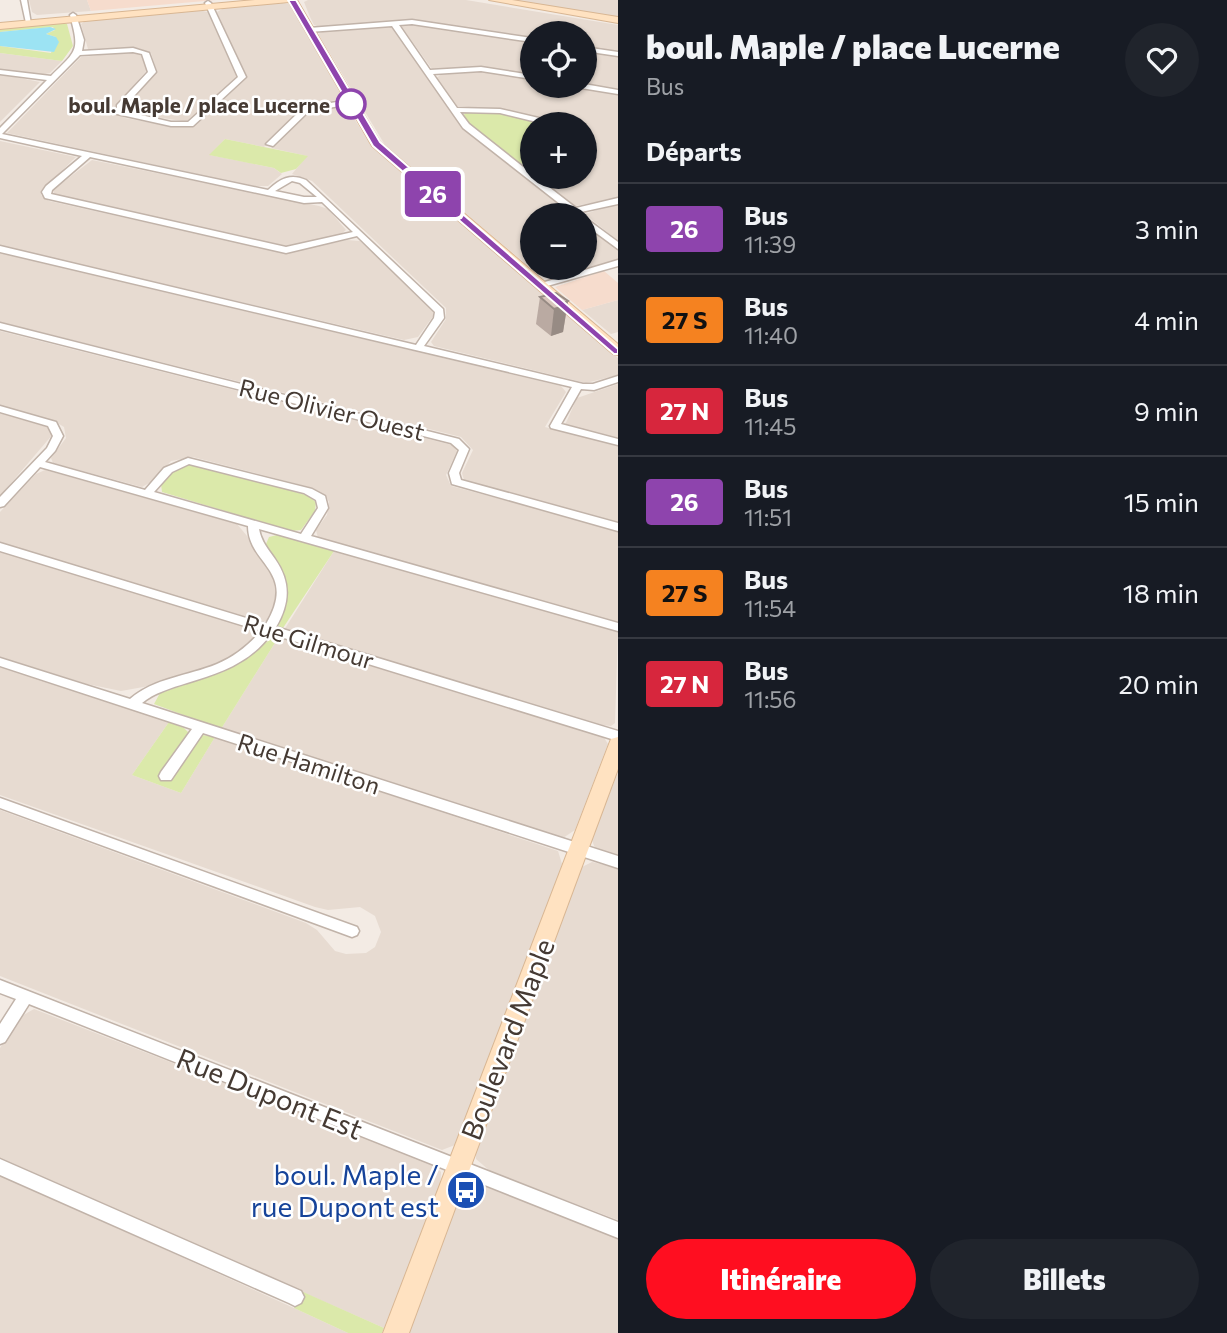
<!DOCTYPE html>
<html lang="fr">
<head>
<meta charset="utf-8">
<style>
	body { margin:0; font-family:Commissioner,sans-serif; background:#20242c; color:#f1f3f6; height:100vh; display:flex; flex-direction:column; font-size:26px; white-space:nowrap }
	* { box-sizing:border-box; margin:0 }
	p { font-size:23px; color:#9ea1a6 }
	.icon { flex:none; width:38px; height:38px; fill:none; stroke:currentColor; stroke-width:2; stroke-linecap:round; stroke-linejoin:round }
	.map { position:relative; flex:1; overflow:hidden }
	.sheet { display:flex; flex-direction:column; background:#171b24; width:609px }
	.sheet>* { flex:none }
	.badge { padding:0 14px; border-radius:5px; font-size:24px; line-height:46px }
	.buttons { position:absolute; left:520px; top:21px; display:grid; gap:14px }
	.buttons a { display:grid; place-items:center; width:77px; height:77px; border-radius:50%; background:#171b24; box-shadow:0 2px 5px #0004; font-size:35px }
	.map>.badge { position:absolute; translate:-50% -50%; box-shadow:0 0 0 4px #fff }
	h2 { padding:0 28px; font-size:26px; line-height:63px }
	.round { display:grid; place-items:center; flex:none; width:74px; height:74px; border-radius:37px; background:#20242c }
	.summary { display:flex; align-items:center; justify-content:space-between; height:119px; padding:0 28px }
	h1 { font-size:33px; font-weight:800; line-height:52px }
	.primary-button { display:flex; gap:14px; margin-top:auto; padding:14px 28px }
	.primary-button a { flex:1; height:80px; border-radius:42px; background:#ff0e20; color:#fff; font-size:28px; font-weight:800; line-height:80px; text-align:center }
	.primary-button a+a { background:#20242c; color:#f1f3f6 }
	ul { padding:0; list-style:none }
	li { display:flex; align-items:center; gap:21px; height:91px; padding:0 28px; border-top:2px solid #363941 }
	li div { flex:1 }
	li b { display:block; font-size:26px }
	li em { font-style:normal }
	li .badge { min-width:77px; font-weight:700; text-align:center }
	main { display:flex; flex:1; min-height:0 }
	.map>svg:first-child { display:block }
	.residential { fill:#e7dbd1 }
	.commercial { fill:#f6dccd }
	.green { fill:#dbe9aa }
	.water { fill:#9ce3f3 }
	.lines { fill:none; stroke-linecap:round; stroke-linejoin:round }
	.street-casing { stroke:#c1b3a9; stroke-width:3 }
	.secondary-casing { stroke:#d8b693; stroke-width:2 }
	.street { fill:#fff; fill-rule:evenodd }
	.secondary { fill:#ffe2c1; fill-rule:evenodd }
	.wall { fill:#baaaa2 }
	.shaded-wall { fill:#978b84 }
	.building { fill:#d8c6bc; stroke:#978b84; stroke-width:2 }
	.line { fill:#8e44ad; stroke:#fff; stroke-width:2 }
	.stop-dot { fill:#fff; stroke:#8e44ad; stroke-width:3.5 }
	.labels { text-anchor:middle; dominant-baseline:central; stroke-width:5; stroke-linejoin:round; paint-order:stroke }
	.far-stop-label { font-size:21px; font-weight:bold; fill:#453a33; stroke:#fff; text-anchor:end }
	.street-label { font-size:24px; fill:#453a33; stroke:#fff }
	.near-street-label { font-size:28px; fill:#453a33; stroke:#fff }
	.near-transit-label { font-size:28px; fill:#164399; stroke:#fff; text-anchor:end }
</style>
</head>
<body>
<main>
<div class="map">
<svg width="618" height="1333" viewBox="0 0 618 1333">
	<rect width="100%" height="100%" fill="#f3ebe4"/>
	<g class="residential">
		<path d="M29 0H87L91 11 37 15 32 12Z"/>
		<path d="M308 0H466L618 25V53L585 47 584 33H532V38L410 20 320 27 314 25 310 17 304 2Z"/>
		<path d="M512 0H618V17Z"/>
		<path d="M282 3 289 4 295 13 343 98 303 109 264 147 225 139 210 155 274 168 282 174 268 186H253L7 133 81 57 130 52 142 55 147 70 114 108V112L125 118 174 127 195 125 247 77 217 12 224 8Z"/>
		<path d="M198 10 208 12 237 75 236 79 188 122 126 112 125 109 157 71 151 53 138 48 88 49 81 24 87 20Z"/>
		<path d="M413 23 532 41V75L484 68 432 69 401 26Z"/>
		<path d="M391 26 464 130 574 215H532V268H584L585 223 618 250V260L554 278 540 276 385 145 318 34 326 30Z"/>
		<path d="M584 50 618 56V90L585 84Z"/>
		<path d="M0 53 62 61 50 73 40 75 0 70Z"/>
		<path d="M489 71 532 78V86H575L618 93V198L575 206 535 177H584V124H557L545 118 503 110 457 106 436 78 442 74Z"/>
		<path d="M0 74 40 82 0 122Z"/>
		<path d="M342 105 347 107 372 147 618 358V375L586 383 434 346 431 342 446 319V308L312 181 292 174 307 156 271 148 311 109Z"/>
		<path d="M0 141 76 157 41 191V195L49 201 284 253 347 240 360 241 432 308 434 315 418 337 404 340 0 246Z"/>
		<path d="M92 160 319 206 328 209 346 230 341 234 289 247 54 194 53 190Z"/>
		<path d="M618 203V241L585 214Z"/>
		<path d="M0 253 561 386 566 392 545 427 618 446V522L464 480 462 473 473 450 461 437 0 322Z"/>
		<path d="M618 300V332L611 334 582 310Z"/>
		<path d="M0 331 452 445 457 451 446 475 451 486 618 530V623L318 538 316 530 327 515 329 502 326 496 313 488 193 457 171 461 153 481 142 487 53 463 51 458 66 438 64 427 54 421 0 406Z"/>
		<path d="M618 384V438L565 425 577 398Z"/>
		<path d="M0 413 47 427 53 434 0 496Z"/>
		<path d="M45 470 237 524 263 555 273 573 278 597 272 615 266 621H254L0 544V512L36 474Z"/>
		<path d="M0 550 259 629 261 631 246 648 225 662 177 681 121 691 87 684 0 657Z"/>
		<path d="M334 551 618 631 615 723 611 726 595 724 284 630Z"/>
		<path d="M278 638 603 736 608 744 575 830 563 838 555 837 221 729Z"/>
		<path d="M0 667 169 722 132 775 181 793 215 737 558 851 562 864 556 886 455 1145 442 1150 432 1146 0 976V810L306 923 317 930 335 951 346 954 366 953 375 947 381 932 375 916 360 907 328 910 315 907 0 795Z"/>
		<path d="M618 773V857L595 848 591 838Z"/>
		<path d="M592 862 618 868V1220L490 1171 476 1159 475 1148 582 867Z"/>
		<path d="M34 1009 434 1165 441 1172 440 1190 384 1328 0 1159V1048L20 1017Z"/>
		<path d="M0 1175 294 1308 348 1333H0Z"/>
		<path d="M475 1183 618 1237V1333H407L458 1190 466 1184Z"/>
	</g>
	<g class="commercial">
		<path d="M87 0H216L91 11Z"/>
		<path d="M604 271 618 283V300L582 310 555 287Z"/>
	</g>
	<g class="green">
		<path d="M60 22 67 24 73 46 62 61 0 53V46L51 53 56 37 46 34 55 30 53 27 0 32V28Z"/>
		<path d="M466 112 498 113 548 124H532V165C509 166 476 134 463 116Z"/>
		<path d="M225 139 308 156 296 169 281 173 274 168 209 155Z"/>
		<path d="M185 464 200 465 306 495 316 502 315 511 301 530 291 531 162 492 161 484 172 472Z"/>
		<path d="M277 535 334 551 283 628 278 627C288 580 292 587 266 544L269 537Z"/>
		<path d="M274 637 278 638 221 729 154 704 160 693 223 672Z"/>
		<path d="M169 722 184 728 196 740 202 735 215 737 181 793 132 775Z"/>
		<path d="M301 1291 384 1328 382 1333H348L294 1308Z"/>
	</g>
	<path class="water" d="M50 27 56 29 46 34 56 37 59 42 54 52 0 46V32Z"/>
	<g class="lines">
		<defs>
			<g id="street">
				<path d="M21 0H27L31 24 26 23Z"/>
				<path d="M208 1 211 3 246 77 193 126H171L117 114V105L148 72 142 54 133 52 80 55 2 134 268 190C280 179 290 173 306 180L443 309 444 318 424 346 583 384H593L618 376V382L594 390 581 389 561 424 618 439V445L551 428 550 426 572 387 0 252V246L416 345 434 318 435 312 357 236 286 253 45 198 42 192 46 186 82 156 0 138V128L47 80 0 74V70L51 76C77 50 80 52 70 15L73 13 76 15 84 40 82 51 133 48 149 53 156 72 124 107V111L171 122H188L238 77 205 3ZM90 157 304 203 322 202 353 232 286 247 51 194 52 190ZM292 181 300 183 317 197H304L275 191Z"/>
				<path d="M412 20 532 38V42L412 24 399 25 430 70 481 67 532 75V79L481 71 433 74 457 108 500 109 556 122 557 124H545L500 113 460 112 469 124 532 174V177H536L576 208 618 198V204L581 212 583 215H574L463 128 392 26 309 32 306 30 309 28Z"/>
				<path d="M584 47 618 52V56L584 51Z"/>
				<path d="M584 84 618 90V94L581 88 580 86H584Z"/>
				<path d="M350 100H353V104L309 111 273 146 266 144 304 107Z"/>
				<path d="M584 217 618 242V249L584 224Z"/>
				<path d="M618 260V266L540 288 535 285Z"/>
				<path d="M0 323 459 439 469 449 459 473 461 480 618 523V531L452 484 449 473 459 450 451 443 0 329Z"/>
				<path d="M0 406 56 422 63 436 55 451 45 462 145 490 164 468 188 458 312 489 325 496 328 508 311 536 618 623V631L259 529C261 541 268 549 275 559 291 582 290 603 276 627L618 731V741L271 634C250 663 220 673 187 683 171 688 154 693 142 703L618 856V868L203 733 171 780H161L159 776 161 772 192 729 0 666V658L130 699C154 678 188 676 217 664 234 657 249 645 261 631L0 551V543L266 624C298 570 248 565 248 526L40 467 4 506 0 507V497L47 448 53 436 48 426 0 412ZM189 464 304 493 316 500 318 508 301 534 154 492 172 472Z"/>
				<path d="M0 798 357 927 359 931 357 935 352 937 0 808Z"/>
				<path d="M0 980 618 1222V1238L29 1004 5 1042 0 1044V1024L16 999 0 993Z"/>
				<path d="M0 1159 301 1291 304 1297 301 1303 295 1306 289 1303 0 1175Z"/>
			</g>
			<g id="secondary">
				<path d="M255 0H297L380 142 618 344V355L613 354 372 146 289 2 0 29V23Z"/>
				<path d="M489 0H512L618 17V23Z"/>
				<path d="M618 737V769L409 1333H383L609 744 611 739Z"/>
			</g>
		</defs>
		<use href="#street" class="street-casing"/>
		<use href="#secondary" class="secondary-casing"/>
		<use href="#street" class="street"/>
		<use href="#secondary" class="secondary"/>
	</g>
	<path class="wall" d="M540 297 568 301 563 332 551 336 536 324Z"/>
	<path class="shaded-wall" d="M568 301 563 332 551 336 554 309 564 303Z"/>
	<path class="building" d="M556 293 568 301 564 303 567 305 554 309 540 297Z"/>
	<path class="line" d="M288 0H296L380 142 618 349V354H614L373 146Z"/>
	<defs>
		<symbol id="bus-disc" viewBox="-11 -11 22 22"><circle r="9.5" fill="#1a4fb4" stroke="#fff"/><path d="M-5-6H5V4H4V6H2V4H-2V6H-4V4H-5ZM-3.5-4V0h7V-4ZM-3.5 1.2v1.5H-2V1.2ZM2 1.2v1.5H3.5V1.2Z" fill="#fff"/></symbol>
	</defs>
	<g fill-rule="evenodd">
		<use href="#bus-disc" x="444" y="1168" width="44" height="44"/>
	</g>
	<circle class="stop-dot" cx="351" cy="104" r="14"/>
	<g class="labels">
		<g class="far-stop-label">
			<text x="330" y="104">boul. Maple / place Lucerne</text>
		</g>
		<g class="street-label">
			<text transform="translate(332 409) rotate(14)">Rue Olivier Ouest</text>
			<text transform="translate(309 641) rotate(17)">Rue Gilmour</text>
			<text transform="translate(309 763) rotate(18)">Rue Hamilton</text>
		</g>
		<g class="near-street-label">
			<text transform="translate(507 1039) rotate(-69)">Boulevard Maple</text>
			<text transform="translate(270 1093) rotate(22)">Rue Dupont Est</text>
		</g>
		<g class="near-transit-label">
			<text x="439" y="1174">boul. Maple /<tspan x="439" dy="32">rue Dupont est</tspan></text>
		</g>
	</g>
</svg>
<div class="buttons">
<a><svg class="icon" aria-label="locate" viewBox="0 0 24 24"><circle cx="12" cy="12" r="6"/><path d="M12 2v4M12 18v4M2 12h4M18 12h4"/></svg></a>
<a>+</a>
<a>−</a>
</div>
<b class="badge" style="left:433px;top:194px;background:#8e44ad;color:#fff">26</b>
</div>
<section class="sheet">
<div class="summary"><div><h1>boul. Maple / place Lucerne</h1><p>Bus</p></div><a class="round"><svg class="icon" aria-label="heart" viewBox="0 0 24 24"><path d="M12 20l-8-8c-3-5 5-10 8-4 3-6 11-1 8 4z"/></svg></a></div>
<h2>Départs</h2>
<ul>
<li><span class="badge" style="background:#8e44ad;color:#fff">26</span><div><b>Bus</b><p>11:39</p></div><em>3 min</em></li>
<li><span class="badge" style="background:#f58220;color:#111">27 S</span><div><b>Bus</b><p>11:40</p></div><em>4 min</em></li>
<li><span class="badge" style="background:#d7263d;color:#fff">27 N</span><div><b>Bus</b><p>11:45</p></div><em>9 min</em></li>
<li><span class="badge" style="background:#8e44ad;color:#fff">26</span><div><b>Bus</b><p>11:51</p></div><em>15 min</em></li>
<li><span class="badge" style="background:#f58220;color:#111">27 S</span><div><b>Bus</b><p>11:54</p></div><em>18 min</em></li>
<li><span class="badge" style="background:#d7263d;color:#fff">27 N</span><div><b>Bus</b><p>11:56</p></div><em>20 min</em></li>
</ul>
<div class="primary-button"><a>Itinéraire</a><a>Billets</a></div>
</section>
</main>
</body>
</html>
